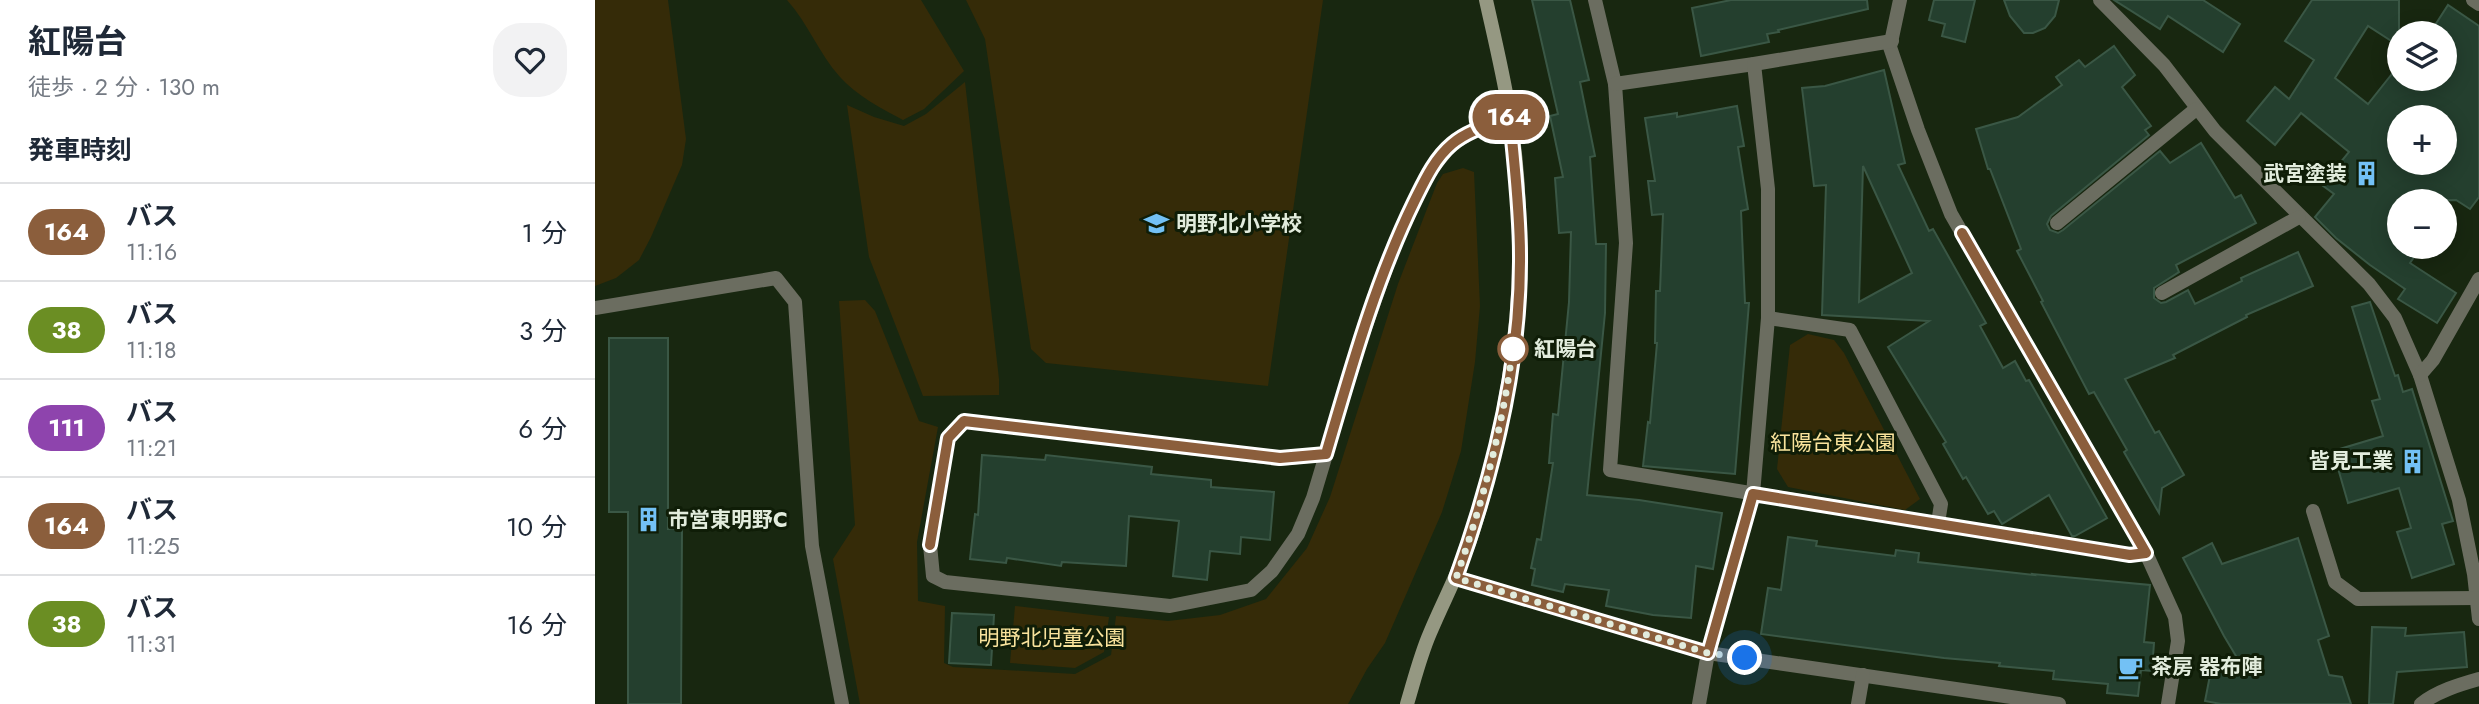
<!DOCTYPE html>
<html lang="ja">
<head>
<meta charset="utf-8">
<style>
	body { margin:0; font-family:Jost,"Noto Sans JP",sans-serif; background:#f2f2f3; color:#1f2937; height:100vh; display:flex; flex-direction:column; font-size:26px; white-space:nowrap }
	* { box-sizing:border-box; margin:0 }
	p { font-size:23px; color:#747a83 }
	.icon { flex:none; width:38px; height:38px; fill:none; stroke:currentColor; stroke-width:2; stroke-linecap:round; stroke-linejoin:round }
	.map { position:relative; flex:1; overflow:hidden }
	.drawer { display:flex; flex-direction:column; background:#fff; width:595px }
	.drawer>* { flex:none }
	.badge { padding:0 14px; border-radius:23px; font-size:24px; line-height:46px }
	.fabs { position:absolute; left:1792px; top:21px; display:grid; gap:14px }
	.fabs a { display:grid; place-items:center; width:70px; height:70px; border-radius:50%; background:#fff; box-shadow:0 4px 18px #0003; font-size:35px }
	.you { position:absolute; width:35px; height:35px; margin:-18px; border:5px solid #fff; border-radius:50%; background:#1a73e8; box-shadow:0 0 0 10px #1a73e833 }
	.map>.badge { position:absolute; translate:-50% -50%; box-shadow:0 0 0 4px #fff }
	h2 { padding:0 28px; font-size:26px; line-height:63px }
	.round { display:grid; place-items:center; flex:none; width:74px; height:74px; border-radius:28px; background:#f2f2f3 }
	.overview { display:flex; align-items:center; justify-content:space-between; height:119px; padding:0 28px }
	h1 { font-size:33px; font-weight:700; line-height:52px }
	ul { padding:0; list-style:none }
	li { display:flex; align-items:center; gap:21px; height:98px; padding:0 28px; border-top:2px solid #e0e1e3 }
	li div { flex:1 }
	li b { display:block; font-size:26px }
	li em { font-style:normal }
	li .badge { min-width:77px; font-weight:700; text-align:center }
	main { display:flex; flex:1; min-height:0 }
	.map>svg:first-child { display:block }
	.green { fill:#352b08 }
	.building { fill:#243f2e; stroke:#3a5745; stroke-width:2; fill-rule:evenodd }
	.lines { fill:none; stroke-linecap:round; stroke-linejoin:round }
	.street { stroke:#6b6d60; stroke-width:14 }
	.secondary { stroke:#959882; stroke-width:14 }
	.line-casing { stroke:#fff; stroke-width:16 }
	.line { stroke:#8b5e3c; stroke-width:10 }
	.walk { stroke:#e2ecdd; stroke-width:7; stroke-dasharray:0 12.6 }
	.stop-dot { fill:#fff; stroke:#8b5e3c; stroke-width:3.5 }
	.labels { text-anchor:middle; dominant-baseline:central; stroke-width:6; stroke-linejoin:round; paint-order:stroke }
	.poi-label { font-size:21px; font-weight:bold; fill:#e2ecdd; stroke:#0f1d07; text-anchor:start }
	.stop-label { font-size:21px; font-weight:bold; fill:#e2ecdd; stroke:#0f1d07; text-anchor:start }
	.park-label { font-size:21px; fill:#f9e39c; stroke:#0f1d07 }
</style>
</head>
<body>
<main>
<section class="drawer">
<div class="overview"><div><h1>紅陽台</h1><p>徒歩 · 2 分 · 130 m</p></div><a class="round"><svg class="icon" aria-label="heart" viewBox="0 0 24 24"><path d="M12 20l-8-8c-3-5 5-10 8-4 3-6 11-1 8 4z"/></svg></a></div>
<h2>発車時刻</h2>
<ul>
<li><span class="badge" style="background:#8b5e3c;color:#fff">164</span><div><b>バス</b><p>11:16</p></div><em>1 分</em></li>
<li><span class="badge" style="background:#6b8e23;color:#fff">38</span><div><b>バス</b><p>11:18</p></div><em>3 分</em></li>
<li><span class="badge" style="background:#8e44ad;color:#fff">111</span><div><b>バス</b><p>11:21</p></div><em>6 分</em></li>
<li><span class="badge" style="background:#8b5e3c;color:#fff">164</span><div><b>バス</b><p>11:25</p></div><em>10 分</em></li>
<li><span class="badge" style="background:#6b8e23;color:#fff">38</span><div><b>バス</b><p>11:31</p></div><em>16 分</em></li>
</ul>
</section>
<div class="map">
<svg width="1884" height="704" viewBox="0 0 1884 704">
	<rect width="100%" height="100%" fill="#182710"/>
	<g class="green">
		<path d="M0 0H73L91 139 87 165 56 237 44 260 21 278 0 286Z"/>
		<path d="M192 0H326L369 71 329 109 308 120C286 108 262 96 245 77 224 54 213 23 192 0Z"/>
		<path d="M371 0H728L673 386 451 363 436 349 390 39Z"/>
		<path d="M370 82 404 379V395L328 396 274 257 252 105 279 117 309 126 331 114Z"/>
		<path d="M868 168 879 172 885 306 880 362 866 451 847 512 790 643 772 669 753 704H265L238 559 260 525 244 301 270 300 280 311 324 421 343 427 322 542 323 601 350 606 349 663 358 667 480 674 516 655 521 616 573 621 625 615 671 599 712 548 735 497 803 284 842 183 848 174Z"/>
		<path d="M1213 334 1239 340 1249 353 1325 499 1310 510 1193 487 1182 469 1195 345Z"/>
		<path d="M420 606 514 617 509 652 480 668 415 663Z"/>
	</g>
	<g class="building">
		<path d="M937 0H975L994 80 985 82 1000 156 995 157 1001 244H1011L1010 313 992 495 1044 500 1127 513 1118 569 1101 566 1096 618 1058 615 1011 606 1014 590 970 584 968 592 937 585 940 569 936 568 942 539 946 540 958 463H954L958 414 963 415 974 302 976 232 964 233 960 178 968 177 955 116 963 114Z"/>
		<path d="M1136 0H1272L1273 9 1183 30 1184 32 1172 34 1174 42 1106 56 1097 8Z"/>
		<path d="M1339 0H1380L1370 42 1347 36 1350 24 1334 20Z"/>
		<path d="M1409 0H1464L1460 16 1450 28 1438 33H1429L1415 16Z"/>
		<path d="M1519 0H1608L1645 24 1628 52 1573 16 1565 29Z"/>
		<path d="M1717 0H1804V46L1773 26 1740 78 1773 104 1804 65V80L1850 79V33H1835L1853 5 1884 26V197L1875 209 1861 200 1804 201V247H1826L1815 263 1861 293 1842 323 1803 299 1810 289 1775 265 1741 238 1720 217 1739 194 1727 185 1754 152 1706 113 1680 145 1652 121 1680 87 1694 99 1719 60 1690 41ZM1804 117H1850V163H1804Z"/>
		<path d="M1519 46 1540 75 1527 87 1556 126 1550 130 1554 135 1456 216 1452 224 1455 230 1463 233 1468 230 1565 151 1575 163 1606 143 1640 198 1646 195 1661 223 1581 265 1584 272 1559 288V298L1566 303 1571 302 1593 290 1600 304 1647 281 1646 278 1703 252 1718 286 1651 315 1652 317 1578 355 1580 358 1530 379 1560 433 1564 431 1589 475 1567 488 1564 513 1529 452 1532 450 1499 392 1494 394 1446 302 1448 301 1422 251 1426 249 1395 169H1393L1381 129 1423 117 1467 85 1461 77 1484 60 1490 67Z"/>
		<path d="M1289 70 1310 163 1303 165 1334 231 1338 229 1391 323 1385 326 1408 368 1420 361 1431 381 1434 380 1512 518 1480 536H1477L1454 495 1407 524 1399 511 1393 514 1371 477 1368 479 1348 444 1351 442 1293 347 1334 321 1227 315 1231 185 1219 186 1207 88 1230 86ZM1268 166 1317 273 1264 302Z"/>
		<path d="M1142 106 1149 146 1143 147 1153 209 1146 211 1150 303H1154L1140 474 1048 466 1053 422 1055 423 1062 343H1060L1061 291H1065L1068 214 1057 215 1053 181H1060L1050 118 1082 113V117Z"/>
		<path d="M1775 302 1800 376 1803 375 1808 392 1817 389 1858 521 1847 524 1859 564 1817 578 1802 532 1816 528 1804 488 1753 503 1738 451 1788 436 1777 401 1785 399 1757 307Z"/>
		<path d="M14 338H73V529H87L86 704H33V512H14Z"/>
		<path d="M387 455 450 460 451 455 557 467 556 474 616 480V487L679 492 675 540 646 537 645 554 615 551 612 580 578 576 584 521 534 516 531 566 467 562 466 566 412 558 411 563 375 559 380 514 383 515Z"/>
		<path d="M1193 537 1222 541 1221 546 1300 556 1301 550 1324 553 1323 562 1439 575 1438 574 1555 585 1549 642 1559 643 1557 671 1546 670 1543 696 1512 693 1513 684 1458 679 1459 671 1404 666 1405 663 1349 658 1166 634 1173 588 1186 590Z"/>
		<path d="M1703 538 1734 636 1723 640 1734 675 1747 677 1756 704H1626L1610 701 1618 660 1647 666 1629 636 1588 558 1617 543 1627 564Z"/>
		<path d="M357 613 399 615 396 665 354 663Z"/>
		<path d="M1777 627 1811 628 1810 636 1869 632 1872 667 1802 672 1798 704H1774Z"/>
	</g>
	<g class="lines">
		<g class="street">
			<path d="M1000 0 1020 84 1031 243 1015 470 1535 555 1551 553 1356 214 1323 130 1295 47 1305 0"/>
			<path d="M1505 0 1569 65 1620 131 1774 284 1800 318 1825 375 1864 500 1879 574 1884 619"/>
			<path d="M1878 0 1884 4"/>
			<path d="M1020 84 1159 64 1297 41"/>
			<path d="M1462 223 1601 109"/>
			<path d="M1567 293 1704 217"/>
			<path d="M0 308 181 278 200 302 217 546 247 704"/>
			<path d="M1173 318 1255 330 1346 504 1343 523"/>
			<path d="M1825 375 1838 360 1884 279"/>
			<path d="M731 454 685 459 369 421 353 438 335 545 338 576 350 582 575 606 656 590 677 571 703 534 718 498 763 348 800 243 834 172 857 144 881 130 915 117"/>
			<path d="M1718 511 1740 582 1763 599 1882 598"/>
			<path d="M1551 553 1580 617 1583 641 1573 704"/>
			<path d="M861 578 1113 653 1464 704"/>
			<path d="M1104 704 1113 653 1158 494 1173 318V189L1159 64"/>
			<path d="M1263 704 1268 675"/>
			<path d="M1826 704C1843 691 1863 685 1884 679"/>
		</g>
		<path class="secondary" d="M812 704C819 681 825 656 835 633 850 597 869 563 880 525 921 391 937 249 914 110 908 73 899 36 891 0"/>
	</g>
	<g class="lines">
		<defs>
			<path id="line" d="M335 545 353 438 369 421 685 458 731 454C756 369 780 282 819 202 829 182 839 159 857 144 872 131 896 124 915 117 919 163 925 209 925 255 926 365 898 476 861 578L1113 653 1158 494 1535 555 1551 553 1367 233"/>
		</defs>
		<use href="#line" class="line-casing"/>
		<use href="#line" class="line"/>
		<path class="walk" d="M918 349V346C908 426 888 502 861 578L1113 653 1150 658"/>
	</g>
	<defs>
		<symbol id="building-bare" viewBox="-9 -9 18 18"><path d="M-4-6H4V6H1V3H-1V6H-4ZM-2.5-4.3h1.7v1.8h-1.7ZM.8-4.3h1.7v1.8H.8ZM-2.5-1h1.7V.8h-1.7ZM.8-1h1.7V.8H.8Z" fill="#73c1f5" stroke="#0f1d07" stroke-width="2.5" paint-order="stroke"/></symbol>
		<symbol id="school-bare" viewBox="-9 -9 18 18"><path d="M0-5L7-2L0 1L-7-2ZM-4 1L0 2.5L4 1V4Q0 6-4 4Z" fill="#73c1f5" stroke="#0f1d07" stroke-width="2.5" paint-order="stroke"/></symbol>
		<symbol id="cafe-bare" viewBox="-9 -9 18 18"><path d="M-5.5-4.5H6V0H3Q3 3.5 0 3.5H-2.5Q-5.5 3.5-5.5 0ZM3-3.2v2h1.7v-2ZM-6 4.5H4V6H-6Z" fill="#73c1f5" stroke="#0f1d07" stroke-width="2.5" paint-order="stroke"/></symbol>
	</defs>
	<g fill-rule="evenodd">
		<use href="#building-bare" x="1754" y="156" width="35" height="35"/>
		<use href="#school-bare" x="544" y="206" width="35" height="35"/>
		<use href="#building-bare" x="1800" y="444" width="35" height="35"/>
		<use href="#building-bare" x="36" y="502" width="35" height="35"/>
		<use href="#cafe-bare" x="1518" y="650" width="35" height="35"/>
	</g>
	<circle class="stop-dot" cx="918" cy="349" r="14"/>
	<g class="labels">
		<g class="poi-label">
			<text x="1752" y="174" text-anchor="end">武宮塗装</text>
			<text x="581" y="224">明野北小学校</text>
			<text x="1798" y="461" text-anchor="end">皆見工業</text>
			<text x="73" y="520">市営東明野C</text>
			<text x="1556" y="667">茶房 器布陣</text>
		</g>
		<g class="stop-label">
			<text x="939" y="349">紅陽台</text>
		</g>
		<g class="park-label">
			<text x="1238" y="443">紅陽台東公園</text>
			<text x="457" y="638">明野北児童公園</text>
		</g>
	</g>
</svg>
<div class="fabs">
<a><svg class="icon" aria-label="layers" viewBox="0 0 24 24"><path d="M12 4l9 5-9 5-9-5zM3 14l9 5 9-5"/></svg></a>
<a>+</a>
<a>−</a>
</div>
<div class="you" style="left:1150px;top:658px"></div>
<b class="badge" style="left:914px;top:117px;background:#8b5e3c;color:#fff">164</b>
</div>
</main>
</body>
</html>
